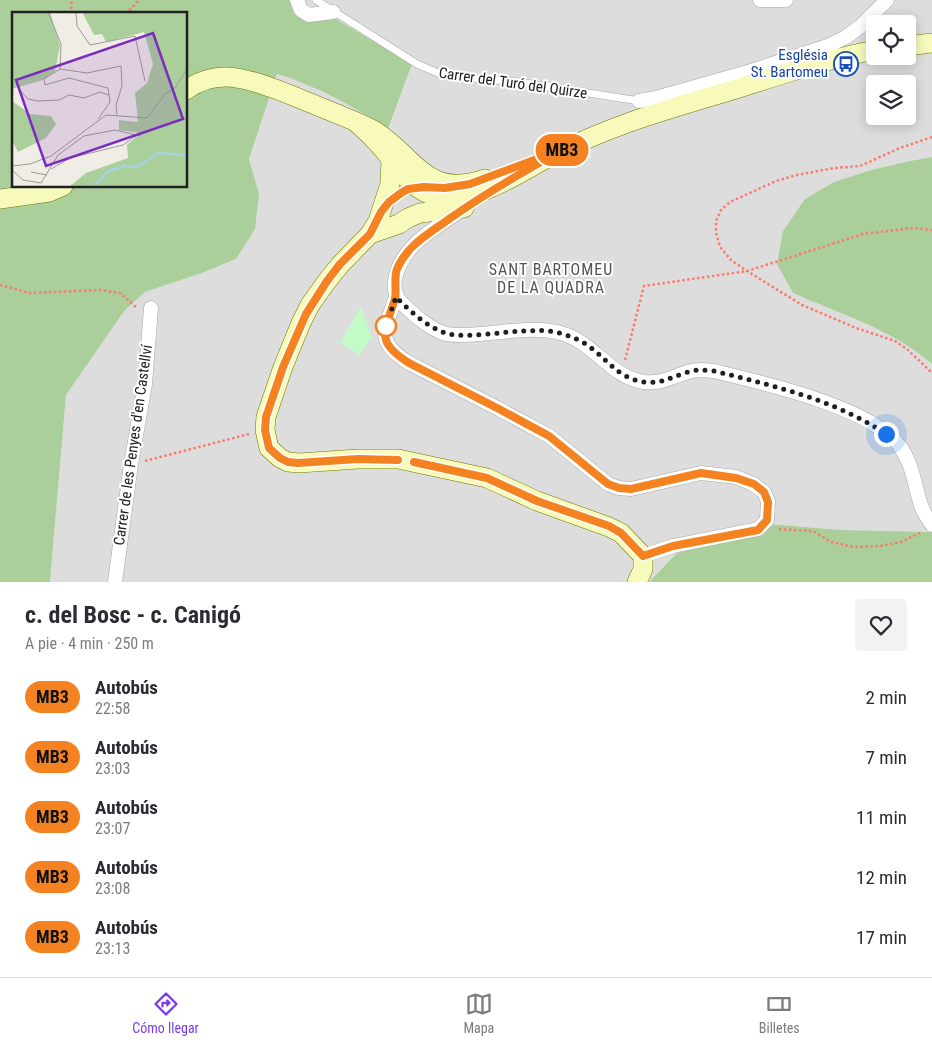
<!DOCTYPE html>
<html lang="es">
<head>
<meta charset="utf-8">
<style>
	body { margin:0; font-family:"Roboto Condensed",sans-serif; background:#f2f2f3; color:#2b2b33; height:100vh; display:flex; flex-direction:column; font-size:19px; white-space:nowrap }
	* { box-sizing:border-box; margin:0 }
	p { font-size:16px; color:#7c7c81 }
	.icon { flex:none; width:28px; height:28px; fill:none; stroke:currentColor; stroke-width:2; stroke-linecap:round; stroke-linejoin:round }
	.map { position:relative; height:582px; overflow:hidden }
	.side { display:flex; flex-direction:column; background:#fff; flex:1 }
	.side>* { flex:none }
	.badge { padding:0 10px; border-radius:16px; font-size:18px; line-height:32px }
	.tools { position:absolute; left:866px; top:15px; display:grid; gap:10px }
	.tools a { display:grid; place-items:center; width:50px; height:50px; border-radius:5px; background:#fff; box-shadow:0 2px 12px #0003; font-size:25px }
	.you { position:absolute; width:25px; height:25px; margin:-12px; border:4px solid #fff; border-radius:50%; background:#1a73e8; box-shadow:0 0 0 8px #1a73e833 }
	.map>.badge { position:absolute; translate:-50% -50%; box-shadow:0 0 0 2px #fff }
	.round { display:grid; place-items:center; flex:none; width:52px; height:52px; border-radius:5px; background:#f2f2f3 }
	.headline { display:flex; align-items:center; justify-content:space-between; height:85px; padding:0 25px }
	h1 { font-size:24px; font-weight:700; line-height:38px }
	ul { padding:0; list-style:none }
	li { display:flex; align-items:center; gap:15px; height:60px; padding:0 25px }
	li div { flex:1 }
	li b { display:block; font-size:19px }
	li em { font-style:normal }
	li .badge { min-width:55px; font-weight:700; text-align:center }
	.dock { display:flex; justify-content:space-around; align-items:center; height:70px; border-top:1px solid #e1e1e2; background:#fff; font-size:14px; color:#7c7c81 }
	.dock a { display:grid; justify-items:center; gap:2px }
	.dock .current { color:#7c3aed }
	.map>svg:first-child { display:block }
	.residential { fill:#dedddd; fill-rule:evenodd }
	.forest { fill:#abcf9b; fill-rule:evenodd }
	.park { fill:#c4fac8 }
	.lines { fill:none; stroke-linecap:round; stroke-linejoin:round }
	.lane-casing { stroke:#a7a7a7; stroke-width:8 }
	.street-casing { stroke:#a7a7a7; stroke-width:15 }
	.secondary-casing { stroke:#6d7805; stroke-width:20 }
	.path { stroke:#fa7b6e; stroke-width:2.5; stroke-dasharray:2.5 2.5; stroke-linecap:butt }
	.lane { stroke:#fff; stroke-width:7 }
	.street { stroke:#fff; stroke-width:14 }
	.secondary { stroke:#f7fabb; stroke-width:19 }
	.line-casing { stroke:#fff; stroke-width:11 }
	.line { stroke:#f58220; stroke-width:8 }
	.walk { stroke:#202020; stroke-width:5; stroke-dasharray:0 9 }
	.stop-dot { fill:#fff; stroke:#f58220; stroke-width:2.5 }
	.labels { text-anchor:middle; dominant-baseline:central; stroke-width:4; stroke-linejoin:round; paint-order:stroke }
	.transit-label { font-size:15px; fill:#164399; stroke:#fff; text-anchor:end }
	.street-label { font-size:15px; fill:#202020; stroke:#fff }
	.neighbourhood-label { font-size:16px; letter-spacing:1px; fill:#535353; stroke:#fff }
	.inset-river { fill:none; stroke:#a7d2de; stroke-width:2.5 }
	.inset-road { fill:none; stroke:#9d9b97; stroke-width:1 }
	.view { fill:#7b2cbf; fill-opacity:0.15; stroke:#7b2cbf; stroke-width:2.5 }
	.inset-edge { fill:none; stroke:#202020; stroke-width:2.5 }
</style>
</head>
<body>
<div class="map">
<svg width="932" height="582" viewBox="0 0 932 582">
	<rect width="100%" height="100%" fill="#f0ede6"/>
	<path class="residential" d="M289 0H932V157L910 161 871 170 834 182 805 199 793 293 866 322 918 351 932 364V532L841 530 769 524 753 533 676 554 649 582H50L66 395 125 310 145 292 202 273 236 259 259 194 249 159 277 74 306 84 358 109 389 128 412 64 332 16 311 22 294 14ZM875 24H908V56H875ZM875 84H908V116H875Z"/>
	<g class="forest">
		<path d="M0 0H289L294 14 311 22 331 16 412 64 388 129C354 106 316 86 277 74L249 159 259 194 255 229 236 259 202 273 145 292 125 310 66 395 50 582H0ZM14 14H186V186H14Z"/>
		<path d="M932 157V364C892 329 840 314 793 293L777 264 783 231 805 199 834 182 871 170 910 161Z"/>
		<path d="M769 524 841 530 932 532V582H649L676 554Z"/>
	</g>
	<path class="park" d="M361 306 372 337 359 355 340 343Z"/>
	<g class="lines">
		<defs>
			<path id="lane" d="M316 0 417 64 445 76 519 82 639 101"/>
			<g id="street">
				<path d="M297 0 301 10 309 15 333 12"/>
				<path d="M760 0H786"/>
				<path d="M639 101 656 98 748 72 828 46 846 37 861 26 887 0"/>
				<path d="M464 208C437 228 401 244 395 280 394 285 395 294 398 298 400 302 405 306 408 309 418 319 433 330 446 334 457 336 470 335 481 334 505 332 532 327 556 332 594 339 608 377 644 382 661 384 672 377 688 372 697 369 705 370 714 371 762 383 868 406 899 445 913 464 914 484 921 505 923 512 928 519 932 525"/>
				<path d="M396 297C385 330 374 341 409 363L499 409 549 436 608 484 619 488 631 489 701 473 736 477 753 484 764 492 768 501 767 520 758 529 673 546 643 556"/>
				<path d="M115 582 131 464 145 384 151 308"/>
			</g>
			<g id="secondary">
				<path d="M908 46 932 43"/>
				<path d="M186 90C197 82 212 77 225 77 254 77 302 100 330 111 344 117 361 123 375 131 416 157 426 199 485 179"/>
				<path d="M356 122C366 131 375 140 383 149 399 169 412 192 439 197 472 204 516 175 544 160 604 127 668 109 733 90 780 75 827 59 875 50"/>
				<path d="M391 160 390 184 378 221 370 234 340 265 327 281 310 305 301 323 283 367 266 417 265 430 269 448 280 458 288 462 299 463 358 459H398L487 478 537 501 609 527 621 533 643 556V569L637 582"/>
				<path d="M0 199 49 192 63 186"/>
				<path d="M370 234 399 224 408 218 420 213 464 208"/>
			</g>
		</defs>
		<use href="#lane" class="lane-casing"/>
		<use href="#street" class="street-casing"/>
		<use href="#secondary" class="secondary-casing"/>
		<g class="path">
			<path d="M70 14 72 0"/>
			<path d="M126 14 139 0"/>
			<path d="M932 137 900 148 860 166 834 168 797 175 776 181 730 202 721 210 716 221V233L720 247 731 260 747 271 802 305 856 328 895 341 907 349 932 373"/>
			<path d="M0 285 30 293 100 290 120 293 137 308"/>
			<path d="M625 360 644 286 747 271 863 234 912 228 932 230"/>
			<path d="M145 461 249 434"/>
			<path d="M779 529 813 531 831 542 854 547 880 546 901 542 920 533"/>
		</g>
		<use href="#lane" class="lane"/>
		<use href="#street" class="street"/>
		<use href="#secondary" class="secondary"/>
	</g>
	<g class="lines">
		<defs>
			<path id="line" d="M398 460 358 459 298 463 288 462 280 458 269 448 265 430 266 417 283 367 306 314 327 281 340 264 370 234 381 212 389 202 401 193 408 189 424 187 445 188 470 184 564 149C524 171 486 193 449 219 430 233 407 245 397 269 393 280 398 292 394 302 383 334 377 343 409 363L499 409 549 436 608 484 619 488 631 489 701 473 736 478 754 484 764 492 768 502 767 520 758 530 673 546 643 556 621 533 609 526 537 501 487 478 414 462"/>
		</defs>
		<use href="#line" class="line-casing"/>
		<use href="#line" class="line"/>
		<path class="walk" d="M386 326 396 297C410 311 426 326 445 333 462 339 501 332 521 331 534 331 546 329 559 333 570 336 581 340 590 347 609 361 618 378 644 382 662 384 671 377 688 372 696 369 705 370 714 371 774 386 833 399 886 434"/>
	</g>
	<defs>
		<symbol id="bus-ring" viewBox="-11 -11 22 22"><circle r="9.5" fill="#fff" stroke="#1a4fb4" stroke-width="1.5"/><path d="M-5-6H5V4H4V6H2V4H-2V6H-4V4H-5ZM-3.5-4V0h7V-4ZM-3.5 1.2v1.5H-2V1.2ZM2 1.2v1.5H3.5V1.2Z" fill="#1a4fb4"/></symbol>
	</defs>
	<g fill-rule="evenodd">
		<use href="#bus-ring" x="832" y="50" width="28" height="28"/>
	</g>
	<circle class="stop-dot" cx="386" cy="326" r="10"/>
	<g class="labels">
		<g class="transit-label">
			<text x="828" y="55">Església<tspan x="828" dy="17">St. Bartomeu</tspan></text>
		</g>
		<g class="street-label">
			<text transform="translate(513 83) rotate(8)">Carrer del Turó del Quirze</text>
			<text transform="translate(133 445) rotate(-82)">Carrer de les Penyes d'en Castellví</text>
		</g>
		<g class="neighbourhood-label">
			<text x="551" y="269">SANT BARTOMEU<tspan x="551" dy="18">DE LA QUADRA</tspan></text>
		</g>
	</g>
	<g transform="translate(12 12)">
		<rect width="175" height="175" fill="#f0ede6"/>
		<path d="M0 0H38L48 33 43 59 31 68 0 77ZM70 0H175V175H57L74 161 116 146 115 133 128 121 107 118V108L126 110 123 81 135 71 141 52 132 20 94 30 90 22 82 23ZM0 89 18 102 39 104 44 112 34 126 6 140 0 128Z" fill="#abcf9b"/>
		<path class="inset-river" d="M81 175 95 160 111 154 125 155 146 141 172 143 175 148"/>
		<path class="inset-road" d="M36 0 49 32 48 57M64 0 65 14 78 33 123 24 133 69M48 57 32 67 33 73 57 66 96 76 98 90 86 107M48 57 75 61 109 54 110 74 104 93 105 103M7 77 16 87 26 89 47 88 57 83 72 86 88 80 97 83M0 154 18 152 39 144 94 103 135 106 153 82 164 75 175 57M39 157 58 146 111 133 125 123M0 158 11 168 29 171 46 143 72 124 103 118 129 124M19 160 35 163"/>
		<path class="view" d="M141 21 171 107 34 154 4 68Z"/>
		<rect width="175" height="175" class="inset-edge"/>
	</g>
</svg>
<div class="tools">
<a><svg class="icon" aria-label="locate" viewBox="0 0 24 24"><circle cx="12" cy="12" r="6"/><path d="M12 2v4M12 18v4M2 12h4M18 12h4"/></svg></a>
<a><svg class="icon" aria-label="layers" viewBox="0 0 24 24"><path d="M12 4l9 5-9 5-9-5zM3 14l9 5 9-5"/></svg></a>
</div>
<div class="you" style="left:886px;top:434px"></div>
<b class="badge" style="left:562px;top:150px;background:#f58220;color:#111">MB3</b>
</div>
<section class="side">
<div class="headline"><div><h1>c. del Bosc - c. Canigó</h1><p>A pie · 4 min · 250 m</p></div><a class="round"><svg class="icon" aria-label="heart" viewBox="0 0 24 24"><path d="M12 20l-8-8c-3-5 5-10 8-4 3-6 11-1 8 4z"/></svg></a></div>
<ul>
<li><span class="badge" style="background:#f58220;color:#111">MB3</span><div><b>Autobús</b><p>22:58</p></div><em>2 min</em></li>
<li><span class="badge" style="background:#f58220;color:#111">MB3</span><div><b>Autobús</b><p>23:03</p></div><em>7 min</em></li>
<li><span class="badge" style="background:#f58220;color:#111">MB3</span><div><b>Autobús</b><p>23:07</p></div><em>11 min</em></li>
<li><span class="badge" style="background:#f58220;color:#111">MB3</span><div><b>Autobús</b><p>23:08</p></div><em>12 min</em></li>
<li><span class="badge" style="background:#f58220;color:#111">MB3</span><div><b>Autobús</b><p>23:13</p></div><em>17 min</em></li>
</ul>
</section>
<nav class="dock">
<a class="current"><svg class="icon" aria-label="directions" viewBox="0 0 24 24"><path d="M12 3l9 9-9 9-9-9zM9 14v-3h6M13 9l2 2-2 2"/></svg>Cómo llegar</a>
<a><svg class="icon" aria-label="map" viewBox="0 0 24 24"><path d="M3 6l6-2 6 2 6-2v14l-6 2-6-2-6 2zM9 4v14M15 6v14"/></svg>Mapa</a>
<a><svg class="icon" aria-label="tickets" viewBox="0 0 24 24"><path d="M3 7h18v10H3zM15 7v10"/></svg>Billetes</a>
</nav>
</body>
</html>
